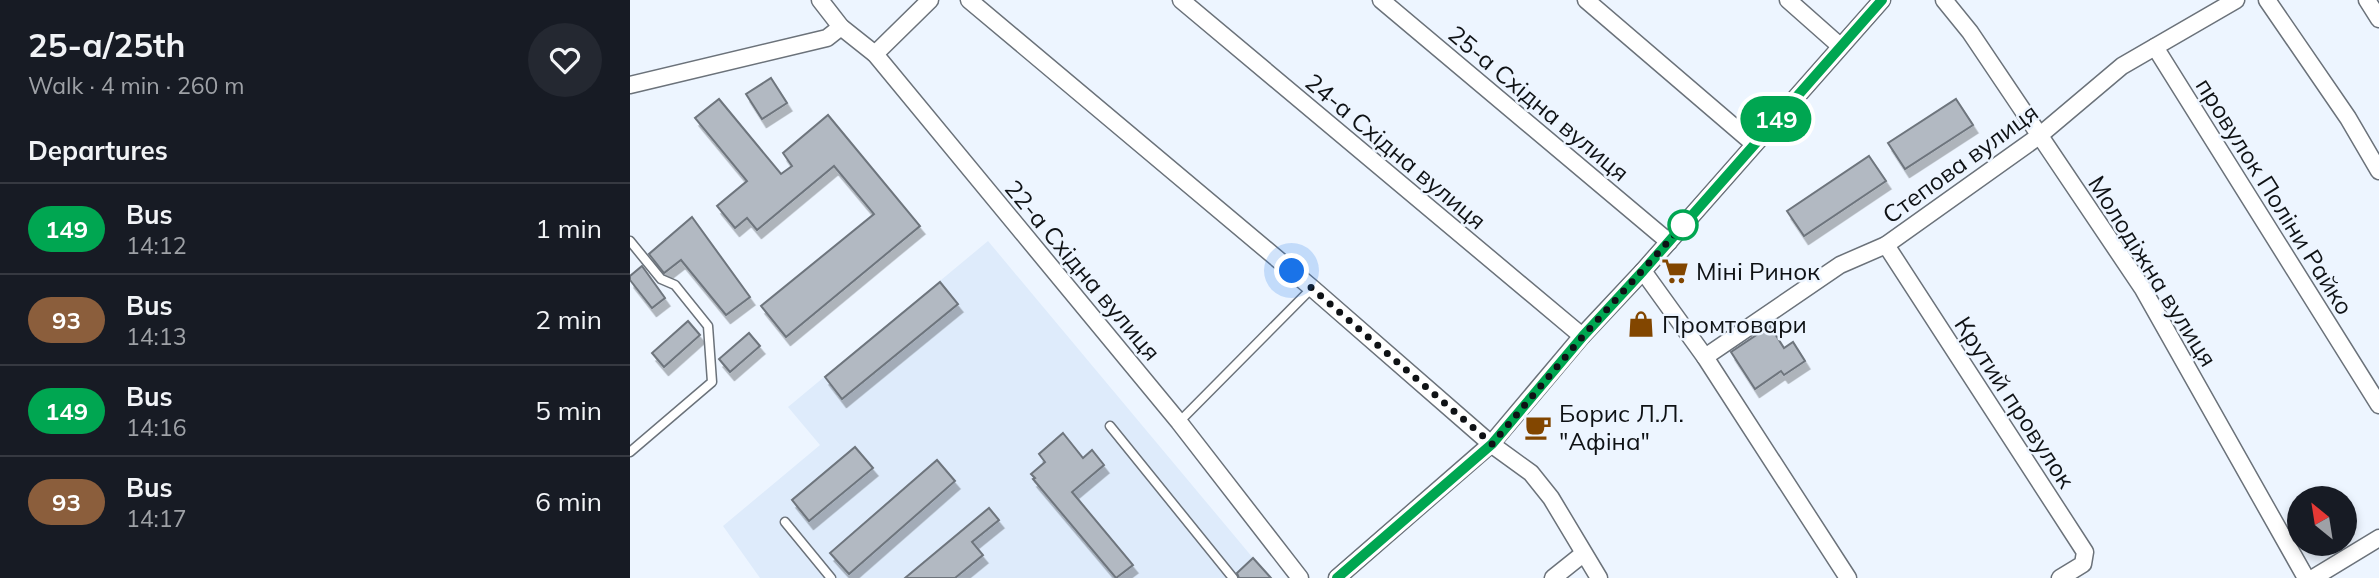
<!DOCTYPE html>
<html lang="en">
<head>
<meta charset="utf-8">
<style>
	body { margin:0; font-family:Mulish,sans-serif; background:#242831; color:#f1f3f6; height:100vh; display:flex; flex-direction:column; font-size:26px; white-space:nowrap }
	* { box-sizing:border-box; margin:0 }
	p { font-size:23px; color:#9ea1a6 }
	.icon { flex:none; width:38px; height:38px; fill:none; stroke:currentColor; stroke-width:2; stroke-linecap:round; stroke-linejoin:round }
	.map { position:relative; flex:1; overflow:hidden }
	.drawer { display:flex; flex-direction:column; background:#171b24; width:630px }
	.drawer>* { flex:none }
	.badge { padding:0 14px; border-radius:23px; font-size:24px; line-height:46px }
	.needle { width:46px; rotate:330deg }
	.controls { position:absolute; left:1657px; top:486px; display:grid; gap:14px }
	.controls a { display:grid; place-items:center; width:70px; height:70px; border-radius:50%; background:#171b24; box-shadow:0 4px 10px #0003; font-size:35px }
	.you { position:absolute; width:35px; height:35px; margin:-18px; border:5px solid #fff; border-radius:50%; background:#1a73e8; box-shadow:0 0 0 10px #1a73e833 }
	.map>.badge { position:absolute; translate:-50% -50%; box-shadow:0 0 0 4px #fff }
	h2 { padding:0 28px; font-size:26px; line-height:63px }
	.round { display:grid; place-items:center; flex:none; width:74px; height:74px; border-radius:37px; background:#242831 }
	.overview { display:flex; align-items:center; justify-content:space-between; height:119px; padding:0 28px }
	h1 { font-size:33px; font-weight:700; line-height:52px }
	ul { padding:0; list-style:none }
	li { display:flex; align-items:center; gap:21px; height:91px; padding:0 28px; border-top:2px solid #363941 }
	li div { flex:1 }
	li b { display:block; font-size:26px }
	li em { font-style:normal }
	li .badge { min-width:77px; font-weight:700; text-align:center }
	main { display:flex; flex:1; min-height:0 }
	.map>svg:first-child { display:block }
	.built { fill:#deebfb }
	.building { fill:#b2b9c2; stroke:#6e757d; stroke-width:2; filter:url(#shadow) }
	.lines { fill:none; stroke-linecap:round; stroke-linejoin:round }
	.service-casing { stroke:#6b727a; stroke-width:11 }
	.minor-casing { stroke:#6b727a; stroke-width:19 }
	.service { stroke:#fff; stroke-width:8 }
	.minor { stroke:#fff; stroke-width:16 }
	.line-casing { stroke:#fff; stroke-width:16 }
	.line { stroke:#00a651; stroke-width:10 }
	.walk { stroke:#0f1215; stroke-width:7; stroke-dasharray:0 12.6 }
	.stop-dot { fill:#fff; stroke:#00a651; stroke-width:3.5 }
	.labels { text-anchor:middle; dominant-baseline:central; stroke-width:5; stroke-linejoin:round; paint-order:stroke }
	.street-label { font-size:24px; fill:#0f1215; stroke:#edf5ff }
	.poi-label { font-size:24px; fill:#0f1215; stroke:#edf5ff; text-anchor:start }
</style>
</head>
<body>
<main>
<section class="drawer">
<div class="overview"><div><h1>25-а/25th</h1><p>Walk · 4 min · 260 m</p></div><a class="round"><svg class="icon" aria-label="heart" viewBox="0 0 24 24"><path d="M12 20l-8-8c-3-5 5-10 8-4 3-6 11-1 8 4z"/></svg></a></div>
<h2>Departures</h2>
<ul>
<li><span class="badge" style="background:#00a651;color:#fff">149</span><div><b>Bus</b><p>14:12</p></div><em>1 min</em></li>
<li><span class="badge" style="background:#8b5e3c;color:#fff">93</span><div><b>Bus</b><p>14:13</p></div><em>2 min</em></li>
<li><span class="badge" style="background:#00a651;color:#fff">149</span><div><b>Bus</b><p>14:16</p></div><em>5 min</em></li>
<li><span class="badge" style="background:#8b5e3c;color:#fff">93</span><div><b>Bus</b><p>14:17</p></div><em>6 min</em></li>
</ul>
</section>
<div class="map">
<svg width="1749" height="578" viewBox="0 0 1749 578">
	<defs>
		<filter id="shadow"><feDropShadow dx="4.5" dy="8" stdDeviation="0" flood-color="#0004"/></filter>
	</defs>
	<rect width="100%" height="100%" fill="#edf5ff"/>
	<path class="built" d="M358 241 623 558 641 578H130L93 526 190 445 158 407Z"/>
	<g class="building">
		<path d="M141 78 157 103 132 119 116 94Z"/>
		<path d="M89 99 151 174 162 166 153 153 198 115 290 226 156 337 131 306 244 214 204 166 127 230 117 218 105 228 87 206 117 181 65 118Z"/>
		<path d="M1326 99 1343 125 1275 169 1258 143Z"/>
		<path d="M1239 156 1256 181 1174 236 1157 211Z"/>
		<path d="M62 217 120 297 96 315 51 260 34 273 19 254Z"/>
		<path d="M12 266 35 298 22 308 0 280V276Z"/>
		<path d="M310 282 328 304 212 399 195 377Z"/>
		<path d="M58 321 70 335 34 367 22 353Z"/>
		<path d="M1140 326 1154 348 1163 342 1175 361 1154 375 1151 371 1125 389 1101 352Z"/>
		<path d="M119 333 130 346 100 372 89 359Z"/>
		<path d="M433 433 453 458 462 450 474 465 442 492 503 565 486 578 403 479 405 478 401 474 415 462 409 454Z"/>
		<path d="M225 447 243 468 179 521 162 500Z"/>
		<path d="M307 460 325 481 219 574 200 553Z"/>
		<path d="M359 508 369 520 342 542 353 555 325 578H275Z"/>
		<path d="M623 558 641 578H609L607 573Z"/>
	</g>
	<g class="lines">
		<defs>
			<g id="service">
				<path d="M0 241 31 279 45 285 78 326 82 382 0 452"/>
				<path d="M549 422 682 288"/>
				<path d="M480 426 603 578"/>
				<path d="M155 522 201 578"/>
			</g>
			<g id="minor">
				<path d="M190 0 211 27 245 54 549 422 670 578"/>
				<path d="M339 0 682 288 861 444 901 473 921 498 969 578"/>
				<path d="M551 0 952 336"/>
				<path d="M751 0 1039 242"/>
				<path d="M956 0 1124 144"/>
				<path d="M1158 0 1210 46"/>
				<path d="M1314 0 1340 32 1513 289 1676 578"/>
				<path d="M1637 0 1718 118 1749 171"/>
				<path d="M1737 0 1749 19"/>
				<path d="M1525 47 1749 405"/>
				<path d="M245 54 300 0"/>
				<path d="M0 85 197 38 211 27"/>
				<path d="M1256 245 1455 552 1453 564 1430 578"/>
				<path d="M1013 271 1075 357 1218 578"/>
				<path d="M1075 357 1210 265 1256 245 1409 136 1492 66 1606 0"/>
				<path d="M707 578 861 444 952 336 1013 271 1252 0"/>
				<path d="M923 578 953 554"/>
				<path d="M1683 578 1749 538"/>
			</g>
		</defs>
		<use href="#service" class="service-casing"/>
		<use href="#minor" class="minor-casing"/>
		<use href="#service" class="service"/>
		<use href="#minor" class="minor"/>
	</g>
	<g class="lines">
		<defs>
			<path id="line" d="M707 578 862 444 953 336 1013 271 1252 0"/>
		</defs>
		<use href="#line" class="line-casing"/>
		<use href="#line" class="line"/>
		<path class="walk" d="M662 271 862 444 953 336 1056 222 1053 225"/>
	</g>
	<defs>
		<symbol id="supermarket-bare" viewBox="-9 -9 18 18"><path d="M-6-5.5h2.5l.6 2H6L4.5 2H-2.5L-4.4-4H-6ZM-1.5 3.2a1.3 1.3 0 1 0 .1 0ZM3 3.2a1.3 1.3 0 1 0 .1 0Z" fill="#824600" stroke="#edf5ff" stroke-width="2.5" paint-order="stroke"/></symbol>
		<symbol id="shop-bare" viewBox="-9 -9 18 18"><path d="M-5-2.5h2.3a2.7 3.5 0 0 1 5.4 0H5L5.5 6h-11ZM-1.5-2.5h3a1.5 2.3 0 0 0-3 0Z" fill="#824600" stroke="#edf5ff" stroke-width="2.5" paint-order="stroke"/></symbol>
		<symbol id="cafe-bare" viewBox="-9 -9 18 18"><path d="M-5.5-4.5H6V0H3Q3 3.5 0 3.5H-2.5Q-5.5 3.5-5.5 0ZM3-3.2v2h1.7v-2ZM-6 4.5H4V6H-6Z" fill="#824600" stroke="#edf5ff" stroke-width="2.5" paint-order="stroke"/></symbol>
	</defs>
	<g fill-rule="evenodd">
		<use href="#supermarket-bare" x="1026" y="252" width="38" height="38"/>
		<use href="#shop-bare" x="992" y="305" width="38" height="38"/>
		<use href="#cafe-bare" x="889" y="408" width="38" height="38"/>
	</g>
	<circle class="stop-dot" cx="1053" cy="225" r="14"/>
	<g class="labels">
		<g class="street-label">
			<text transform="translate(909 103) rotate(40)">25-а Східна вулиця</text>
			<text transform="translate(766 151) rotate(40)">24-а Східна вулиця</text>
			<text transform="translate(1330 163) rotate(-36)">Степова вулиця</text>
			<text transform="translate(1645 196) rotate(58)">провулок Поліни Райко</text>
			<text transform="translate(453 270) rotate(50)">22-а Східна вулиця</text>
			<text transform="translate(1523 271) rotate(58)">Молодіжна вулиця</text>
			<text transform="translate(1385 402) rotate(57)">Крутий провулок</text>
		</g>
		<g class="poi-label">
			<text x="1066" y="271">Міні Ринок</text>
			<text x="1032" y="324">Промтовари</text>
			<text x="929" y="413">Борис Л.Л.<tspan x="929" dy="28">"Афіна"</tspan></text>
		</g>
	</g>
</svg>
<div class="controls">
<a><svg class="needle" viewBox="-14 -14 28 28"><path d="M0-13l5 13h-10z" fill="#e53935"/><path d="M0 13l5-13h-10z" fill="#9ea1a6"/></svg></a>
</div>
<div class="you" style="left:662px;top:271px"></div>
<b class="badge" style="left:1146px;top:119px;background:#00a651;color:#fff">149</b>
</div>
</main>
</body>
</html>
